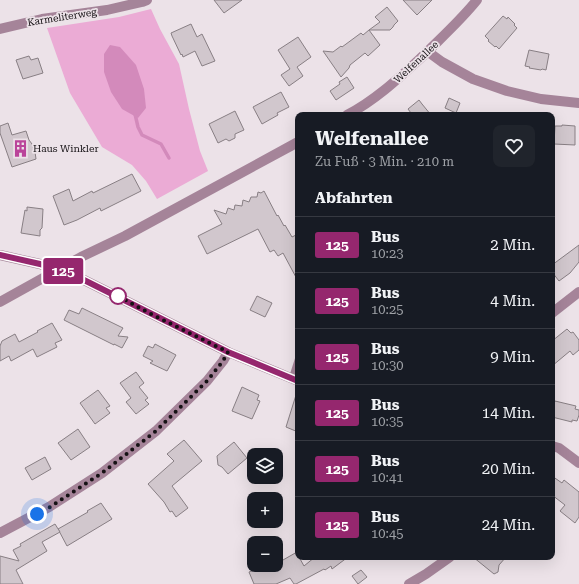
<!DOCTYPE html>
<html lang="de">
<head>
<meta charset="utf-8">
<style>
	body { margin:0; font-family:"Roboto Serif",serif; background:#20242c; color:#f1f3f6; height:100vh; display:flex; flex-direction:column; font-size:15px; white-space:nowrap }
	* { box-sizing:border-box; margin:0 }
	p { font-size:13px; color:#9ea1a6 }
	.icon { flex:none; width:22px; height:22px; fill:none; stroke:currentColor; stroke-width:2; stroke-linecap:round; stroke-linejoin:round }
	.map { position:relative; flex:1; overflow:hidden }
	.sheet { position:absolute; left:295px; top:112px; width:260px; height:448px; display:flex; flex-direction:column; background:#171b24; border-radius:8px; box-shadow:0 4px 16px #0002 }
	.sheet>* { flex:none }
	.badge { padding:0 8px; border-radius:3px; font-size:14px; line-height:26px }
	.tools { position:absolute; left:247px; top:448px; display:grid; gap:8px }
	.tools a { display:grid; place-items:center; width:36px; height:36px; border-radius:8px; background:#171b24; box-shadow:0 4px 16px #0002; font-size:20px }
	.you { position:absolute; width:20px; height:20px; margin:-10px; border:3px solid #fff; border-radius:50%; background:#1a73e8; box-shadow:0 0 0 6px #1a73e833 }
	.map>.badge { position:absolute; translate:-50% -50%; box-shadow:0 0 0 2px #fff }
	h2 { padding:0 20px; font-size:15px; line-height:36px }
	.round { display:grid; place-items:center; flex:none; width:42px; height:42px; border-radius:8px; background:#20242c }
	.headline { display:flex; align-items:center; justify-content:space-between; height:68px; padding:0 20px }
	h1 { font-size:19px; font-weight:700; line-height:30px }
	ul { padding:0; list-style:none }
	li { display:flex; align-items:center; gap:12px; height:56px; padding:0 20px; border-top:1px solid #363941 }
	li div { flex:1 }
	li b { display:block; font-size:15px }
	li em { font-style:normal }
	li .badge { min-width:44px; font-weight:700; text-align:center }
	.map>svg:first-child { display:block }
	.green { fill:#ebabd5 }
	.water { fill:#d38abb }
	.lines { fill:none; stroke-linecap:round; stroke-linejoin:round }
	.stream { stroke:#d38abb; stroke-width:3.5 }
	.building { fill:#d1c7cd; stroke:#887f84 }
	.service { stroke:#a58499; stroke-width:5 }
	.minor { stroke:#a58499; stroke-width:10 }
	.tertiary { stroke:#a58499; stroke-width:10 }
	.line-casing { stroke:#fff; stroke-width:9 }
	.line { stroke:#95276e; stroke-width:6 }
	.walk { stroke:#151114; stroke-width:4; stroke-dasharray:0 7.2 }
	.stop-dot { fill:#fff; stroke:#95276e; stroke-width:2 }
	.labels { text-anchor:middle; dominant-baseline:central; stroke-width:3.5; stroke-linejoin:round; paint-order:stroke }
	.street-label { font-size:10px; fill:#151114; stroke:#ece2e8 }
	.poi-label { font-size:10px; fill:#151114; stroke:#ece2e8; text-anchor:start }
</style>
</head>
<body>
<div class="map">
<svg width="579" height="584" viewBox="0 0 579 584">
	<rect width="100%" height="100%" fill="#ece2e8"/>
	<path class="green" d="M151 9 160 29 179 64 189 109 200 151 208 171 157 199 146 181 132 165 102 147 70 93 47 28 119 17Z"/>
	<path class="water" d="M110 45 120 47 136 65 144 89 146 108 138 118 122 109 111 92 104 72V54Z"/>
	<g class="lines">
		<path class="stream" d="M135 114 138 127 142 135 161 144 169 158"/>
	</g>
	<g class="building">
		<path d="M214 0H242L224 13Z"/>
		<path d="M403 0H432L417 15Z"/>
		<path d="M387 7 398 21 394 25 393 27 390 30H369L380 22 375 17Z"/>
		<path d="M503 16 507 19 508 17 515 24 514 25 517 28 499 49 496 46 495 47 488 41 489 40 485 36Z"/>
		<path d="M191 24 197 37 202 34 215 61 202 66 195 51 183 57 182 54 181 55 172 36 171 33Z"/>
		<path d="M369 30 380 45 368 56 365 53 350 65 349 68 341 77 323 51 333 52 341 46 342 47 361 33 363 35Z"/>
		<path d="M298 37 311 57 297 67 303 76 289 86 281 75 290 69 278 50Z"/>
		<path d="M529 50 549 54 546 70 542 69 541 70 529 68 530 67 525 66Z"/>
		<path d="M29 56 31 60 38 58 43 73 23 79 16 60Z"/>
		<path d="M347 77 354 88 336 100 330 91 340 84 339 82Z"/>
		<path d="M281 92 289 107 277 113 278 115 262 124 253 107Z"/>
		<path d="M449 98 460 103 456 113 445 108Z"/>
		<path d="M419 100 422 104 431 115H409L411 113 408 109Z"/>
		<path d="M235 111 244 130 235 134V138L229 141 226 139 218 143 209 124Z"/>
		<path d="M8 123 12 135 26 131 29 140 32 144 35 152 36 159 12 167 0 133V126Z"/>
		<path d="M562 125 575 126V145L554 144 555 126H562Z"/>
		<path d="M132 174 141 191 101 211 100 208 77 220 64 225 53 196 69 189 73 201 92 191 93 193Z"/>
		<path d="M264 191 277 216 278 215 284 226 285 225 292 237 298 234V281L283 253 278 256 274 250 270 252 258 229 207 254 198 236 222 224 214 210 226 214 228 208 234 210 235 205 242 206 243 200 249 202 251 197H257L258 192 261 193Z"/>
		<path d="M27 207 43 209 42 228 40 230V236L21 233 25 210 27 211Z"/>
		<path d="M579 245V262L570 273 559 281 552 272V265Z"/>
		<path d="M257 296 272 303 265 317 250 310Z"/>
		<path d="M82 308 123 328 118 336 128 337 122 348 114 344V345L64 320 69 310 79 314Z"/>
		<path d="M52 323 62 340 55 343 57 347 37 357 33 349 11 361 9 356 0 361V346L2 341 15 334 19 342 38 332 37 331Z"/>
		<path d="M567 329 571 333 573 332 579 340V350L573 355 570 351 552 366V341Z"/>
		<path d="M155 344 176 355 167 371 150 363 153 361 143 356 148 346 153 348Z"/>
		<path d="M136 372 144 383 139 387 148 398 145 400 149 404 136 414 126 402 131 398 120 383Z"/>
		<path d="M242 387 259 395 257 400 260 401 252 419 232 411Z"/>
		<path d="M98 390 110 406 106 408 110 413 95 424 80 403Z"/>
		<path d="M296 395H298V432L286 427Z"/>
		<path d="M555 401 576 406 575 409 579 410V415L577 421 572 420V422L552 417V410Z"/>
		<path d="M78 429 90 447 71 460 58 443Z"/>
		<path d="M184 440 202 461 172 486 188 508 176 517 172 511 170 512 164 502 148 484 174 461 167 454Z"/>
		<path d="M234 442 247 458 228 474 222 467 218 465 217 456Z"/>
		<path d="M45 457 51 469 32 480 25 468Z"/>
		<path d="M552 476 562 483 564 480 579 492V517L575 523 560 511 565 505 552 495Z"/>
		<path d="M101 503 112 519 67 546 58 529 88 512 87 511Z"/>
		<path d="M55 524 60 532 42 542 47 551 16 570 23 584H0V556L19 561 13 550 21 546 20 544Z"/>
		<path d="M297 552 298 557H299L304 566 315 557H348L332 569 331 566 325 570 324 569 296 584H294L290 578 276 584H254L249 572 257 569 256 565H276V564Z"/>
		<path d="M473 557H506L499 565 498 572 494 574Z"/>
		<path d="M361 570 367 577 358 584 352 576Z"/>
	</g>
	<g class="lines">
		<path class="service" d="M291 379 298 357"/>
		<g class="minor">
			<path d="M0 29 42 19 107 10 142 2 147 0"/>
			<path d="M427 51 442 62 473 79 507 91 541 99 579 103"/>
			<path d="M347 115C376 100 400 77 424 55 442 37 461 20 477 0"/>
			<path d="M0 302 81 257 125 236 298 142"/>
			<path d="M552 313 579 292"/>
			<path d="M0 533 49 507 102 473 156 431 207 381 223 361 228 352"/>
			<path d="M409 584 426 574 450 557"/>
		</g>
		<g class="tertiary">
			<path d="M0 255 40 264 82 279 228 352 298 381"/>
			<path d="M552 446 559 448 579 463"/>
		</g>
	</g>
	<g class="lines">
		<defs>
			<path id="line" d="M0 255 40 264 82 279 228 352 298 381"/>
		</defs>
		<use href="#line" class="line-casing"/>
		<use href="#line" class="line"/>
		<path class="walk" d="M37 514 50 507 102 473 156 431 207 381 223 361 228 352 151 314 118 296"/>
	</g>
	<defs>
		<symbol id="building-bare" viewBox="-9 -9 18 18"><path d="M-4-6H4V6H1V3H-1V6H-4ZM-2.5-4.3h1.7v1.8h-1.7ZM.8-4.3h1.7v1.8H.8ZM-2.5-1h1.7V.8h-1.7ZM.8-1h1.7V.8H.8Z" fill="#ba449a" stroke="#ece2e8" stroke-width="2.5" paint-order="stroke"/></symbol>
	</defs>
	<g fill-rule="evenodd">
		<use href="#building-bare" x="8" y="136" width="25" height="25"/>
	</g>
	<circle class="stop-dot" cx="118" cy="296" r="8"/>
	<g class="labels">
		<g class="street-label">
			<text transform="translate(62 17) rotate(-9)">Karmeliterweg</text>
			<text transform="translate(416 62) rotate(-43)">Welfenallee</text>
		</g>
		<g class="poi-label">
			<text x="33" y="148">Haus Winkler</text>
		</g>
	</g>
</svg>
<div class="tools">
<a><svg class="icon" aria-label="layers" viewBox="0 0 24 24"><path d="M12 4l9 5-9 5-9-5zM3 14l9 5 9-5"/></svg></a>
<a>+</a>
<a>−</a>
</div>
<div class="you" style="left:37px;top:514px"></div>
<b class="badge" style="left:63px;top:271px;background:#95276e;color:#fff">125</b>
<section class="sheet">
<div class="headline"><div><h1>Welfenallee</h1><p>Zu Fuß · 3 Min. · 210 m</p></div><a class="round"><svg class="icon" aria-label="heart" viewBox="0 0 24 24"><path d="M12 20l-8-8c-3-5 5-10 8-4 3-6 11-1 8 4z"/></svg></a></div>
<h2>Abfahrten</h2>
<ul>
<li><span class="badge" style="background:#95276e;color:#fff">125</span><div><b>Bus</b><p>10:23</p></div><em>2 Min.</em></li>
<li><span class="badge" style="background:#95276e;color:#fff">125</span><div><b>Bus</b><p>10:25</p></div><em>4 Min.</em></li>
<li><span class="badge" style="background:#95276e;color:#fff">125</span><div><b>Bus</b><p>10:30</p></div><em>9 Min.</em></li>
<li><span class="badge" style="background:#95276e;color:#fff">125</span><div><b>Bus</b><p>10:35</p></div><em>14 Min.</em></li>
<li><span class="badge" style="background:#95276e;color:#fff">125</span><div><b>Bus</b><p>10:41</p></div><em>20 Min.</em></li>
<li><span class="badge" style="background:#95276e;color:#fff">125</span><div><b>Bus</b><p>10:45</p></div><em>24 Min.</em></li>
</ul>
</section>
</div>
</body>
</html>
